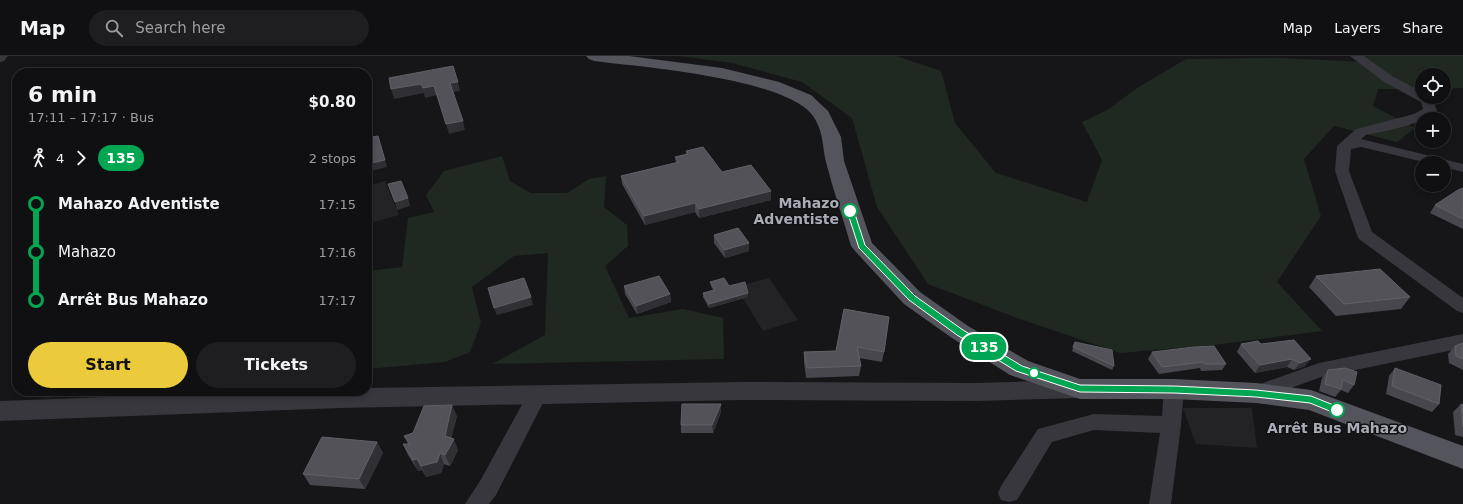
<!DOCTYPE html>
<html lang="en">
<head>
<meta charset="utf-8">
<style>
	body { margin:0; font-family:"DejaVu Sans",sans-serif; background:#1e1e20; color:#f1f3f6; height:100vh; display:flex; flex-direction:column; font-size:15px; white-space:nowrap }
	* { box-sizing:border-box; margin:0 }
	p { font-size:13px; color:#9c9d9f }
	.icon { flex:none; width:22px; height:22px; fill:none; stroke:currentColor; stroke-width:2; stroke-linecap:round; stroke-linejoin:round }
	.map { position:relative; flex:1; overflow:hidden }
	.drawer { position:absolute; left:12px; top:12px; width:360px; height:328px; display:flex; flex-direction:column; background:#101012; border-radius:16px; box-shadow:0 2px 6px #0003,0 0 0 1px #303032 }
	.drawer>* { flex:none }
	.badge { padding:0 8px; border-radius:13px; font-size:14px; line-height:26px }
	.fabs { position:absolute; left:1415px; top:12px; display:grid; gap:8px }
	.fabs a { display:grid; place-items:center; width:36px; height:36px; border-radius:50%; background:#101012; box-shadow:0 2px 6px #0003,0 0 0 1px #303032; font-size:20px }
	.map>.badge { position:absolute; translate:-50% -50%; box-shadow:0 0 0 2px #fff }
	.legs { display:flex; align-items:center; gap:6px; height:44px; padding:0 16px; font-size:13px }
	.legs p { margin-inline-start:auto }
	.headline { display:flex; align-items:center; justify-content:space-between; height:68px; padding:0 16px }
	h1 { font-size:22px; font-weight:700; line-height:30px }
	.button { display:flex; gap:8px; margin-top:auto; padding:8px 16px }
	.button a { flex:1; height:46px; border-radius:24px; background:#ebcb3b; color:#111; font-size:16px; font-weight:700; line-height:46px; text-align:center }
	.button a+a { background:#1e1e20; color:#f1f3f6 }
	ul { padding:0 16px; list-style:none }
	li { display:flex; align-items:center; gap:14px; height:48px; font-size:15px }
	li i { display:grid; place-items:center; width:6px; height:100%; margin:0 5px; background:currentColor }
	li i::after { content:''; width:10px; height:10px; margin:-5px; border:3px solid; border-radius:50%; background:#101012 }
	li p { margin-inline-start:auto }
	li:first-child i { background:linear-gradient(#0000 50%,currentColor 0) }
	li:last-child i { background:linear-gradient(currentColor 50%,#0000 0) }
	header { display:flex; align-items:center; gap:24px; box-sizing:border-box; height:56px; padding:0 20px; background:#101012; border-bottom:1px solid #303032 }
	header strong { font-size:19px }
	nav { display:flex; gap:22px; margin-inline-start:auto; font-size:14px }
	.search { width:280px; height:36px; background:#1e1e20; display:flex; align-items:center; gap:10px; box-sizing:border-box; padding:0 14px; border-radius:22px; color:#9c9d9f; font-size:15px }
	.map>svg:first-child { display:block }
	.built { fill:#232225 }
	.green { fill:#202822 }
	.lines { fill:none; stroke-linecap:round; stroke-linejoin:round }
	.minor { fill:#37373d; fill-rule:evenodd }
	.tertiary { fill:#37373d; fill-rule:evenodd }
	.primary { fill:#53545c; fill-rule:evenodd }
	.wall { fill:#48474d }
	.shaded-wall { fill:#302f33 }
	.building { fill:#535258; stroke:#606067 }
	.line-1 { fill:#00a651; stroke:#fff }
	.stop-1-dot { fill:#fff; stroke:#00a651; stroke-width:2 }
	.labels { text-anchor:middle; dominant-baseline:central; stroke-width:3; stroke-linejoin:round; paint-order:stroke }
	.stop-label { font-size:14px; font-weight:bold; fill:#a9abb7; stroke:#111113; text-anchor:end }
</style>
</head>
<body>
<header>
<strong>Map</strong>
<div class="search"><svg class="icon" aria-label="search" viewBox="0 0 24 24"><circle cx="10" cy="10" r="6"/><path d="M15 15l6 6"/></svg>Search here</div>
<nav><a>Map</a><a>Layers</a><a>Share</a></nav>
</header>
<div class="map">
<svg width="1463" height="448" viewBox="0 0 1463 448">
	<rect width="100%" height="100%" fill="#161618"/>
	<g class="built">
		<path d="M385 125 399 159 374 166 367 147V130Z"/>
		<path d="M769 222 798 264 763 275 736 231Z"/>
		<path d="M1183 352H1252L1257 392 1196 388Z"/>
	</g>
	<g class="green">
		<path d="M679 0H896L941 15 955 67 996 117 1087 146 1102 104 1082 66 1109 53 1137 32 1186 3 1281 2 1365 6 1361 0H1463V32L1444 33V19H1422V33H1378L1373 50 1415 72 1397 86 1334 70 1304 103 1321 160 1277 226 1322 275 1214 289 1120 297 1020 263 928 228 877 151 852 62 802 26 732 7Z"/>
		<path d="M502 100 510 125 531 137H567L589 123 606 120 604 151 627 169 628 190 605 210 629 262 683 253 723 262 724 303 492 308 545 279 548 197 514 200 472 231 481 267 470 296 445 306 367 313V215L402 211 408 162 434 156 426 139 444 115Z"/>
		<path d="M50 335H172L44 342Z"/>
	</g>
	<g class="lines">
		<g class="minor">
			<path d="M0 0H8L4 5 0 6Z"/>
			<path d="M1350 0H1364L1392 20 1422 36V41H1432L1437 55C1428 67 1382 76 1366 79L1361 83 1463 108V116L1444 111V107H1428L1361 91 1351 93 1349 115 1372 176 1463 242V257L1457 255 1359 183 1357 179 1335 115 1337 90 1356 73 1414 58 1423 53 1421 46 1384 26Z"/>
			<path d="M1463 278V292L1321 321 1256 345 1249 342 1246 337 1249 332 1319 307Z"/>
			<path d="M1174 325 1181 328 1184 333 1181 369 1171 448H1149L1160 377 1094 374 1052 386 1017 444 1009 446 1001 444 998 437 1001 430 1038 373 1094 358 1162 360 1164 333 1167 328Z"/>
			<path d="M537 331 544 334 547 339 496 439 489 448H465L480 425 530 334Z"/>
		</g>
		<path class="tertiary" d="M1080 324 1088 326 1092 333 1088 340 1080 342 977 345 742 344 340 352 0 365V345L272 335H367V332L742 326 977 327Z"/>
		<path class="primary" d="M586 0H629L722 12 779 26 811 39 828 55 841 81 844 105 872 187 920 236 968 270 1028 305 1080 323H1174L1256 327 1311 334 1463 390V413L1309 354 1256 347 1174 343H1080L1010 319 952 282 904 248 855 195 851 190C843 162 833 134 826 106 822 90 824 79 815 63 792 22 640 11 594 5L589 3Z"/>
	</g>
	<g class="wall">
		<path d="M686 95 722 116 771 144 699 162 695 156 645 169 622 128 621 120 676 107 675 101 686 99Z"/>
		<path d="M1463 132V173L1430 157 1435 149Z"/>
		<path d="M714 179 749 195 725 202 714 187Z"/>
		<path d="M1316 220 1410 241 1401 253 1336 260 1309 231Z"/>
		<path d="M710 226 729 230 748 237V241L709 252 703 241V237L713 234 711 230Z"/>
		<path d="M624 230 670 238 671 246 637 258 625 238Z"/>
		<path d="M844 253 884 296 882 306 859 302 861 310 859 320 806 322 804 306V296L836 295Z"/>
		<path d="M1294 284 1305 310 1294 314 1287 311 1255 317 1237 296 1241 288H1261Z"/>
		<path d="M1075 286 1114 310 1112 314 1072 295Z"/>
		<path d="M1463 287V314L1449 307 1448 298 1455 290Z"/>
		<path d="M1152 296 1226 308 1222 314 1201 315 1200 312 1159 318 1148 303Z"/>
		<path d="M1395 312 1439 348 1432 356 1386 338 1389 320Z"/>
		<path d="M1328 314 1354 329 1348 337 1341 334 1335 341 1319 335 1322 322Z"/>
		<path d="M721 348V356L713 377H681V369Z"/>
		<path d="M1461 348 1463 349V381L1455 379 1453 356Z"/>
		<path d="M457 360 451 382 458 394 450 410 444 408 441 417 426 421 422 414 418 415 408 399 403 388H408L404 380 413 377Z"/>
		<path d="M377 386 383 397 365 433 310 429 303 418Z"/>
	</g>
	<g class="shaded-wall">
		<path d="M458 26 460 35 452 36 450 27Z"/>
		<path d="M421 28 434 30 437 39 425 42 424 37 394 43 391 33Z"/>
		<path d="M463 65 465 74 449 78 446 68Z"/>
		<path d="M378 80 387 111 367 116V108Z"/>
		<path d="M771 135V144L699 162V153Z"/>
		<path d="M408 142 410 150 397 154 395 146Z"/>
		<path d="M695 147V156L645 169 644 160Z"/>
		<path d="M749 187V195L725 202 724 194Z"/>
		<path d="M748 237V241L709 252V248Z"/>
		<path d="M670 238 671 246 637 258 636 250Z"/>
		<path d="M531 241 533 249 497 259 494 252Z"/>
		<path d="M1292 303 1287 311 1255 317 1260 309Z"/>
		<path d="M1311 303 1305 310 1294 314 1300 307Z"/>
		<path d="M721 348V356L713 377 712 369Z"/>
		<path d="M452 349 457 360 449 392 445 380Z"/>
		<path d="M454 383 458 394 450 410 445 399Z"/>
		<path d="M377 386 383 397 365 433 359 423Z"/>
		<path d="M440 397 444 408 441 417 426 421 421 410Z"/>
		<path d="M417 403 422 414 418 415 413 404Z"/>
	</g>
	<g class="building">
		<path d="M453 10 458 26 450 27 463 65 446 68 434 30 423 32 421 28 391 33 389 22Z"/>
		<path d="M378 80 385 104 367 108V82Z"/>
		<path d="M703 91 722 116 751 109 771 135 699 153 695 147 644 160 621 120 679 106 675 101 688 98 686 95Z"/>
		<path d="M401 125 408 142 395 146 388 128Z"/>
		<path d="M1463 132V163L1435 149 1458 134Z"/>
		<path d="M738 172 749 187 724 194 714 179Z"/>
		<path d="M1380 213 1410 241 1344 248 1316 220Z"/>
		<path d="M659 220 670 238 636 250 624 230Z"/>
		<path d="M524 222 531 241 494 252 488 232Z"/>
		<path d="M724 222 729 230 745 226 748 237 709 248 703 237 715 234 710 226Z"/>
		<path d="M844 253 889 261 884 296 857 291 861 310 807 312 804 296 836 295Z"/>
		<path d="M1294 284 1311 303 1300 307 1292 303 1260 309 1241 288 1258 285 1261 288Z"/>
		<path d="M1075 286 1112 294 1114 310 1073 291Z"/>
		<path d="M1463 287V303L1456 300 1455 290Z"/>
		<path d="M1214 290 1226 308H1205L1203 306 1162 311 1152 296 1194 291Z"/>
		<path d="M1345 312 1357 316 1354 329 1343 324 1341 333 1325 328 1328 314Z"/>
		<path d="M1395 312 1441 329 1439 348 1392 330Z"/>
		<path d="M682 348H721L712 369H681Z"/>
		<path d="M1461 348 1463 349V371Z"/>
		<path d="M452 349 445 380 454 383 445 399 440 397 437 406 421 410 417 403 413 404 403 388H410L404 380 413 377 424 350Z"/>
		<path d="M322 381 377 386 359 423 303 418Z"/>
	</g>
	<path class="line-1" d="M848 153H853L854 155 865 189 915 240 963 274 1022 310 1080 329 1174 330 1256 334 1311 340 1341 352 1342 354 1337 358 1310 347 1256 341 1174 337 1080 336 1016 315 957 279 909 244 859 192 847 155Z"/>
	<g class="stop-1-dot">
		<circle cx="850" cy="155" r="7"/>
		<circle cx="1034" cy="317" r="5"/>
		<circle cx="1337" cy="354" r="7"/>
	</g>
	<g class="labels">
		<g class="stop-label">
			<text x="839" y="147">Mahazo<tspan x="839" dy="16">Adventiste</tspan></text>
			<text x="1337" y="372" text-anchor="middle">Arrêt Bus Mahazo</text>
		</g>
	</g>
</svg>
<div class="fabs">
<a><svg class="icon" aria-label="locate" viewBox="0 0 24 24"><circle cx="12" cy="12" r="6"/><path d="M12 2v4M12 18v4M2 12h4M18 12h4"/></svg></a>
<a>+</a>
<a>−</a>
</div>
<b class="badge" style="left:984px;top:291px;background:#00a651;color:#fff">135</b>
<section class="drawer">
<div class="headline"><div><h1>6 min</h1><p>17:11 – 17:17 · Bus</p></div><b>$0.80</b></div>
<div class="legs"><svg class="icon" aria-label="walk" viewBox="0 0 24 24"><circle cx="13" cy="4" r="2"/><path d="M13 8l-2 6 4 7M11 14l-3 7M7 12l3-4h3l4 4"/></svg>4<svg class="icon" aria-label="forward" viewBox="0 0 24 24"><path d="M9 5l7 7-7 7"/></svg><b class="badge" style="background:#00a651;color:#fff">135</b><p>2 stops</p></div>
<ul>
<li><i style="color:#00a651"></i><b>Mahazo Adventiste</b><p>17:15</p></li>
<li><i style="color:#00a651"></i><span>Mahazo</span><p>17:16</p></li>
<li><i style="color:#00a651"></i><b>Arrêt Bus Mahazo</b><p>17:17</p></li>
</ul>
<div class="button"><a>Start</a><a>Tickets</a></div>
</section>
</div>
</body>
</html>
